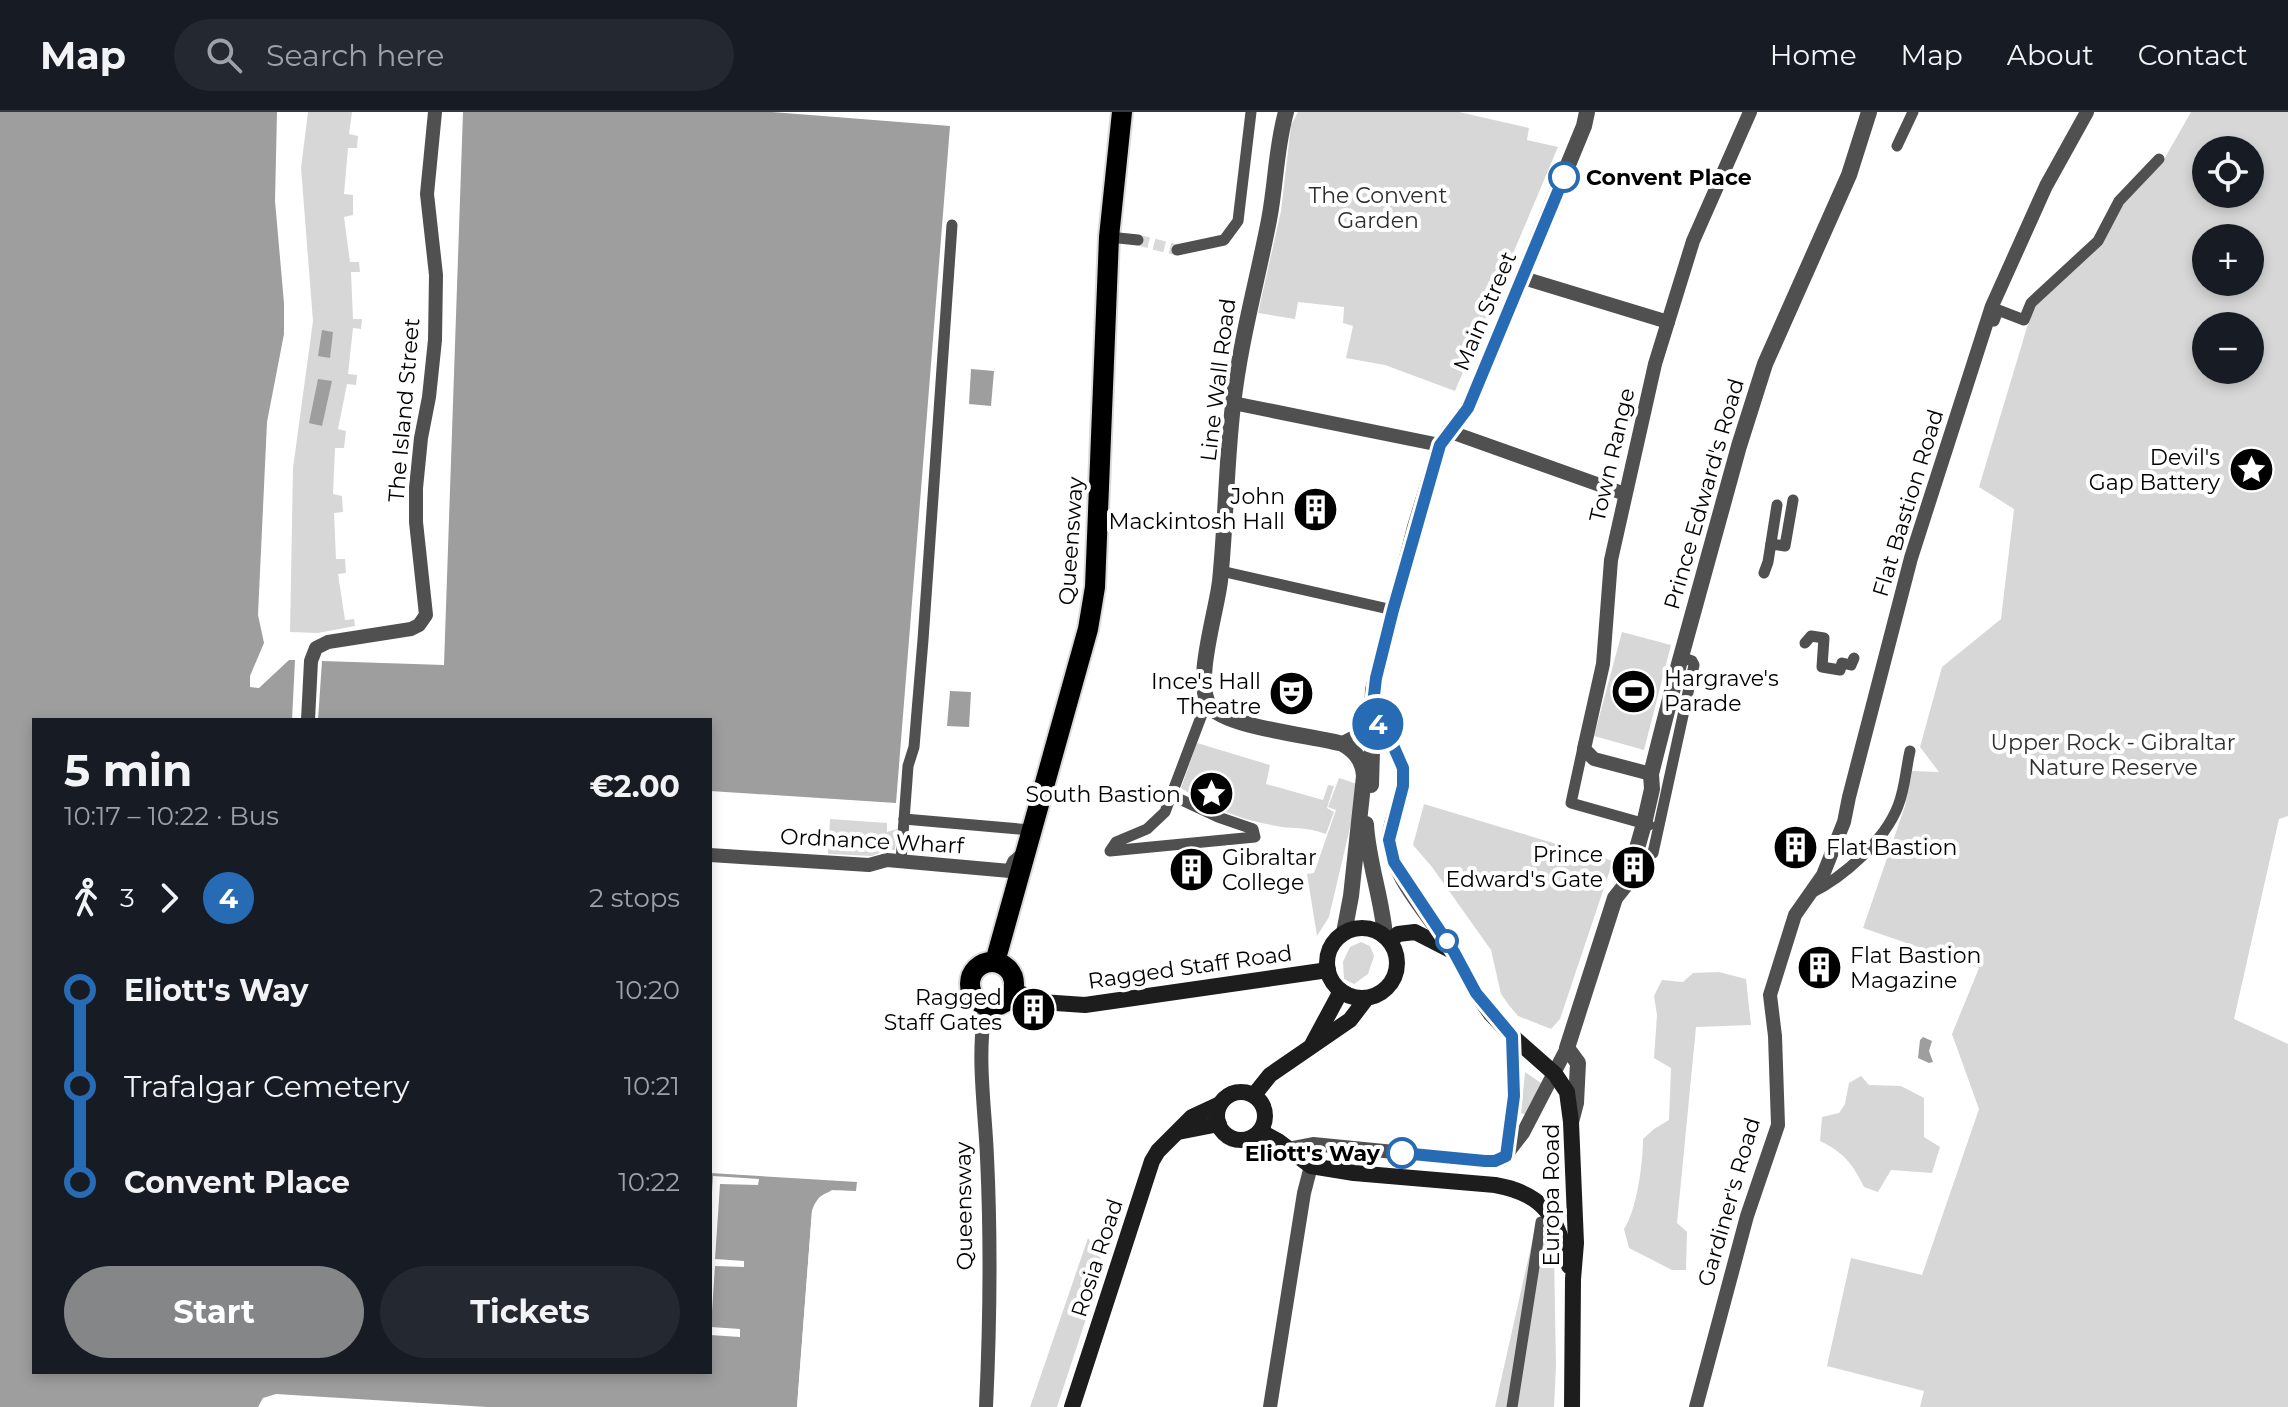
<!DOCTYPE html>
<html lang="en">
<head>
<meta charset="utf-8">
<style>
	body { margin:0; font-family:Montserrat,sans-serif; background:#242831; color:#f1f3f6; height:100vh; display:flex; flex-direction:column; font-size:30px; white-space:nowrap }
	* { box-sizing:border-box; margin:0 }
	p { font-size:26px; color:#9ea1a6 }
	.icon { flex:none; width:44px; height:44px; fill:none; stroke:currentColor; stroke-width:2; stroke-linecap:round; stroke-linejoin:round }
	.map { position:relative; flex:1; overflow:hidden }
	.panel { position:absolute; left:32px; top:606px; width:680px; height:656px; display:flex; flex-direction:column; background:#171b24; border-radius:0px; box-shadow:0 4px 12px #0003 }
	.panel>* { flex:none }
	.badge { padding:0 16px; border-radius:26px; font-size:28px; line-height:52px }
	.tools { position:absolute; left:2192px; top:24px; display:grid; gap:16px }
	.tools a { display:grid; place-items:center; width:72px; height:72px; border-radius:50%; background:#171b24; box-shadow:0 4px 12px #0003; font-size:40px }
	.map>.badge { position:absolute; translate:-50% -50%; box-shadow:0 0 0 4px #fff }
	.legs { display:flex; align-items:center; gap:12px; height:88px; padding:0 32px; font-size:26px }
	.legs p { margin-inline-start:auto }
	.headline { display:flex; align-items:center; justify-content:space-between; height:136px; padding:0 32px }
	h1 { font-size:44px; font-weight:700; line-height:60px }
	.button { display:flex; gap:16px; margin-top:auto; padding:16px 32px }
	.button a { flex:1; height:92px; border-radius:48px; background:#858687; color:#fff; font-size:32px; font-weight:700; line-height:92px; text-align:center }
	.button a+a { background:#242831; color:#f1f3f6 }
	ul { padding:0 32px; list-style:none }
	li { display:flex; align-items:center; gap:28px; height:96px; font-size:30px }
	li i { display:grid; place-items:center; width:12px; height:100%; margin:0 10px; background:currentColor }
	li i::after { content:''; width:20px; height:20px; margin:-10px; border:6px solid; border-radius:50%; background:#171b24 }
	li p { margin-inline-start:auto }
	li:first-child i { background:linear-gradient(#0000 50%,currentColor 0) }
	li:last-child i { background:linear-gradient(currentColor 50%,#0000 0) }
	header { display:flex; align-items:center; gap:48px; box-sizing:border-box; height:112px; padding:0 40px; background:#171b24; border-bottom:2px solid #363941 }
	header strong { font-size:38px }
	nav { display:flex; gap:44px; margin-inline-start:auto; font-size:28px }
	.search { width:560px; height:72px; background:#242831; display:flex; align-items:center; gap:20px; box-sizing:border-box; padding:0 28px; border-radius:44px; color:#9ea1a6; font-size:30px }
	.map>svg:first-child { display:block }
	.green { fill:#d7d7d7; fill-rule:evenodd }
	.water { fill:#9e9e9e }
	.pier { fill:#fff }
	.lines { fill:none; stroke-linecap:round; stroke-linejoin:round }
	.pedestrian-tunnel { stroke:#d9d9d9; stroke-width:11; stroke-dasharray:11 5.5; stroke-linecap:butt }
	.primary-casing { stroke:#dbdbdb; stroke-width:24 }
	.pedestrian { stroke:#505050; stroke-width:11 }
	.minor { stroke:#505050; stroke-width:14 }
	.tertiary { stroke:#505050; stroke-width:16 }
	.secondary { stroke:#1d1d1d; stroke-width:16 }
	.primary { stroke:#000; stroke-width:20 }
	.line-1-casing { stroke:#fff; stroke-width:18 }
	.line-1 { stroke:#276bb4; stroke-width:12 }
	.stop-1-dot { fill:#fff; stroke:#276bb4; stroke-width:4 }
	.labels { text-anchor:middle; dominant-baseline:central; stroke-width:8; stroke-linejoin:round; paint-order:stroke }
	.stop-label { font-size:22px; font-weight:bold; fill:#000; stroke:#fff; text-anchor:start }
	.park-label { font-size:22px; fill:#2e2e2e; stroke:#fff }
	.street-label { font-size:22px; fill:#000; stroke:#fff }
	.poi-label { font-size:22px; fill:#000; stroke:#fff; text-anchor:end }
</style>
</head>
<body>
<header>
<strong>Map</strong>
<div class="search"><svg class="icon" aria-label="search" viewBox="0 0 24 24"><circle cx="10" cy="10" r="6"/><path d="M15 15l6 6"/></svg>Search here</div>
<nav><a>Home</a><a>Map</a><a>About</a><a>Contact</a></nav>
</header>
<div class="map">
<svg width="2288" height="1295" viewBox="0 0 2288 1295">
	<rect width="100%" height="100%" fill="#fff"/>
	<g class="green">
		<path d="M308 0H352L349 22 358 24 357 36H348L344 82 353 83V103L344 105 350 150H359L360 160H351L353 207H362L361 217 353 216 348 262 357 263 356 273 347 272 338 317 346 319 344 336H335L333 382 342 384 343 400 334 401 336 447H345L346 461 338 462 345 508 354 507 355 514 318 521 290 520 293 356 313 209 301 56Z"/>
		<path d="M1298 0H1459L1529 16 1527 28 1558 35 1455 279 1385 253 1346 246 1353 214 1343 211 1344 195 1298 190 1295 207 1258 201 1281 99 1291 13Z"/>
		<path d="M2191 0H2288V704L2279 707 2234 907 2288 932V1295H1920L1924 1279 1827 1254 1851 1146 1922 1163 1979 997 1952 922 1979 856 1863 816 1905 694 1912 659 1939 660 1920 635 1942 555 2001 507 2014 397 1979 375 2034 192 2101 133 2121 93 2162 51ZM2206 38H2250V82H2206ZM2206 126H2250V170H2206ZM2206 214H2250V258H2206Z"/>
		<path d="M1622 520 1671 533 1644 638 1594 624Z"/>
		<path d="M1197 631 1270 653 1266 672 1323 688 1328 673 1334 674 1327 696 1334 700 1326 722C1304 714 1298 718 1277 714 1236 707 1216 697 1181 676Z"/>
		<path d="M1339 666 1360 673 1329 805 1317 824 1307 762 1314 761 1336 698 1328 695Z"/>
		<path d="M1424 692 1613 749 1560 907 1551 917 1518 904 1508 892 1501 882 1491 838 1432 755 1413 733Z"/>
		<path d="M830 707 887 711V720L897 717 895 738H886L872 744 828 742Z"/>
		<path d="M1361 830 1370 834 1374 844 1368 862 1354 872 1344 867 1343 850 1350 835Z"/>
		<path d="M1719 860 1746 867 1751 913 1696 915 1677 1111 1687 1120 1686 1158H1672L1629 1136 1624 1117C1637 1098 1643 1050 1643 1027L1654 1017 1669 1008 1671 956 1654 946 1657 903 1654 884 1662 868 1683 870 1693 861Z"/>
		<path d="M1525 960 1541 971 1526 1003 1521 1001Z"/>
		<path d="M1861 964 1869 973 1901 974 1924 986V1025L1940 1035 1932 1061 1891 1058 1878 1080 1864 1075C1853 1052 1843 1040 1820 1029L1822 1005 1839 1001 1845 992 1849 971Z"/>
		<path d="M1536 1112 1546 1123 1554 1142 1556 1254 1554 1295H1495Z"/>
		<path d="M1088 1126 1104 1152 1057 1295H1030Z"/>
	</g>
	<g class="water">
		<path d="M0 0H277L275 89 284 191V222L267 310 258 503 264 531 250 564V575L259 576 289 548H295L292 608H34V1260H710V1061L857 1070 856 1079C836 1078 819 1076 812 1099L797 1295H487L276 1282 263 1286 258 1295H0Z"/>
		<path d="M463 0H772L950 14 896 691 710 679V608H318L322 549 444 553Z"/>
		<path d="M322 218 333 220 330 246 318 244Z"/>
		<path d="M971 257 994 259 991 294 969 292Z"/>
		<path d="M318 267 332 269 322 314 309 311Z"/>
		<path d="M950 579 971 580 969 615 947 614Z"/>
		<path d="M1923 925 1932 929 1929 939 1933 950 1929 951 1918 946 1920 928Z"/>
	</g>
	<g class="pier">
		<path d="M713 1064 759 1067 758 1073 720 1072 715 1147 744 1149V1155L715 1154 711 1215 740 1217V1225L710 1223V1112Z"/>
		<path d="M832 1078 860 1080 857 1083 830 1082 818 1094 816 1100 801 1295H797L812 1099 819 1086Z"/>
	</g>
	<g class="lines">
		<path class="pedestrian-tunnel" d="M1138 128 1177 138"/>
		<defs>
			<g id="primary">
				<path d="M995 850 1088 517 1095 475 1109 125 1122 0"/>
				<circle cx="992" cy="872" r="22"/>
			</g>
		</defs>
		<use href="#primary" class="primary-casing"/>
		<g class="pedestrian">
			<path d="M1897 34 1913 0"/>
			<path d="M1109 125 1138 128"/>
			<path d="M1177 138 1224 128 1238 109 1251 0"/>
			<path d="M1994 209 1998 198 2024 208 2031 191 2098 129 2119 89 2159 47"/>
			<path d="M1771 432 1785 434 1793 388"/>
			<path d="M1221 459 1393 498"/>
			<path d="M1764 461 1768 450 1777 393"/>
			<path d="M1805 531 1811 524 1824 526 1822 555 1840 558 1842 551 1851 553 1854 546"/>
			<path d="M1584 631 1571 691 1649 713"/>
			<path d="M1171 683 1218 705 1253 717 1255 725 1110 739 1116 730 1147 717 1165 700 1207 589"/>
			<path d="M904 707 1031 718"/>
			<path d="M1653 741 1694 553 1692 549 1681 545"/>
			<path d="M901 749 908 654 914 635 923 528 952 113"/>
			<path d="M1811 781C1844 765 1885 728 1898 694 1905 677 1906 656 1910 639"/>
			<path d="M1512 1295 1541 1110"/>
		</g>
		<g class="minor">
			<path d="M1523 166 1668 210"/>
			<path d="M1233 291 1440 333"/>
			<path d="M1448 319 1625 382"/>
			<path d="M308 608 311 549 316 536 328 530 411 517 419 513 426 503 416 410V376L421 326 429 285 435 228 436 163 427 82 435 0"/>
			<path d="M1651 662 1594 647 1584 637 1603 552 1611 448 1655 252 1693 129 1750 0"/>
			<path d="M710 743 869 753 887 748 1010 759 1014 750 1020 745"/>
			<path d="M986 893C976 942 985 995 987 1045 991 1128 990 1212 986 1295"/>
			<path d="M1287 1037 1313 1032 1485 1049 1502 1048 1523 1021 1567 936"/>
			<path d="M1507 1044 1514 984 1512 924"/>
			<path d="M1270 1295 1304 1081 1311 1054"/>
			<path d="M1696 1295 1747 1104 1778 1013 1775 924 1770 883 1795 803 1823 763 1844 710 1849 685 1911 446 1992 194 2046 74 2087 0"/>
		</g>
		<g class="tertiary">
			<path d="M1286 0C1276 35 1276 72 1269 108 1257 170 1240 230 1233 293 1226 352 1226 411 1220 469 1217 498 1193 572 1210 594 1225 615 1315 624 1343 632 1356 640 1363 649 1364 664L1351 784 1344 821"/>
			<path d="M1343 632 1360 623 1373 605"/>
			<path d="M1371 673 1373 605"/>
			<path d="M1366 712C1368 750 1382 786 1385 824"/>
			<path d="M1454 840C1435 810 1386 759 1390 723 1392 701 1408 680 1403 657 1398 636 1378 621 1373 603 1371 596 1373 586 1373 578L1415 415 1440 333 1468 296 1584 14 1587 0"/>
			<path d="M1571 1010 1576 991 1578 951 1567 936 1615 786 1627 771 1644 712 1652 677 1651 662 1679 552 1739 334 1765 252 1849 63 1869 0"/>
		</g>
		<g class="secondary">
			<circle cx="1362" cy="851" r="35"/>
			<path d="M1390 829 1398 822 1415 820 1454 840 1476 881 1491 902 1512 924 1555 962 1567 980 1571 1010 1576 1131 1573 1167 1572 1295"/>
			<path d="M1013 878 1041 890 1085 893 1328 858"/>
			<path d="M1313 931 1341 879"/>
			<circle cx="1241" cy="1004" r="24"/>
			<path d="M1254 983 1270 963 1350 908 1366 887"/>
			<path d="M1260 1019 1278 1029 1311 1054 1354 1061 1495 1073C1547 1082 1557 1107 1569 1154"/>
			<path d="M1178 1020 1219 1012"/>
			<path d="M1072 1295 1152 1049 1158 1039 1192 1005 1220 992"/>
		</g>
		<use href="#primary" class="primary"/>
	</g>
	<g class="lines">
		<defs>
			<path id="line-1" d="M1402 1041 1485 1049H1495L1506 1044 1514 984 1512 924 1476 881 1454 840 1394 750 1389 728 1403 674V656L1392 631 1373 605V592L1376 566 1393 498 1440 333 1468 296 1564 65"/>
		</defs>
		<use href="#line-1" class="line-1-casing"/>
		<use href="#line-1" class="line-1"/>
	</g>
	<defs>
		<symbol id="sight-disc" viewBox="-11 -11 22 22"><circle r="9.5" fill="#000" stroke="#fff"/><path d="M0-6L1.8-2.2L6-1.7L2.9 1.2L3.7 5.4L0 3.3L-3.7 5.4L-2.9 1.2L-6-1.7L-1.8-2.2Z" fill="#fff"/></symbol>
		<symbol id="building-disc" viewBox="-11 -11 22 22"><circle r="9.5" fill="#000" stroke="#fff"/><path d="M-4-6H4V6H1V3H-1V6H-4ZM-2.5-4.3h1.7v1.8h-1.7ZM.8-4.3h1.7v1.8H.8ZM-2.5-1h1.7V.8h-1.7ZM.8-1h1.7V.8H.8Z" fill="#fff"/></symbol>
		<symbol id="stadium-disc" viewBox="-11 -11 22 22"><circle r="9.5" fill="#000" stroke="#fff"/><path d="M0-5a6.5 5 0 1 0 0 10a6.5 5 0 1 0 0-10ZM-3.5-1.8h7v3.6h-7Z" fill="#fff"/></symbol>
		<symbol id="theatre-disc" viewBox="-11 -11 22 22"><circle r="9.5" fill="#000" stroke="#fff"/><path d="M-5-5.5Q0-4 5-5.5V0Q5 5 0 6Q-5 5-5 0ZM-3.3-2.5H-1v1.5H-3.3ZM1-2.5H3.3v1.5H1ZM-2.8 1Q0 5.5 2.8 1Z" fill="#fff"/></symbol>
	</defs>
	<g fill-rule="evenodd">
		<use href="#sight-disc" x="2226" y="332" width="51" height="51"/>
		<use href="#building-disc" x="1290" y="372" width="51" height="51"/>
		<use href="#stadium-disc" x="1608" y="554" width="51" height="51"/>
		<use href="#theatre-disc" x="1266" y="556" width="51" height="51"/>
		<use href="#sight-disc" x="1186" y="656" width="51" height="51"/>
		<use href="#building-disc" x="1770" y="710" width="51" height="51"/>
		<use href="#building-disc" x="1608" y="730" width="51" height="51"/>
		<use href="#building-disc" x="1166" y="732" width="51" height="51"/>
		<use href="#building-disc" x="1794" y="830" width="51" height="51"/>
		<use href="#building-disc" x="1008" y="872" width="51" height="51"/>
	</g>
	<g class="stop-1-dot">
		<circle cx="1564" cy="65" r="14"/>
		<circle cx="1447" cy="829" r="10"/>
		<circle cx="1402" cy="1041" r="14"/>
	</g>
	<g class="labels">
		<g class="stop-label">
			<text x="1586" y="65">Convent Place</text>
			<text x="1380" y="1041" text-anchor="end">Eliott's Way</text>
		</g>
		<g class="park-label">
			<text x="1378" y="83">The Convent<tspan x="1378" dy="25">Garden</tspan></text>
			<text x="2113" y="630">Upper Rock - Gibraltar<tspan x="2113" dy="25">Nature Reserve</tspan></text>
		</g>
		<g class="street-label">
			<text transform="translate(1485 199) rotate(-67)">Main Street</text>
			<text transform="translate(1218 268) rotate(-83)">Line Wall Road</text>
			<text transform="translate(404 298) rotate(-85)">The Island Street</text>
			<text transform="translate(1612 343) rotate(-77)">Town Range</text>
			<text transform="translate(1704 382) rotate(-74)">Prince Edward's Road</text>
			<text transform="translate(1908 391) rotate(-73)">Flat Bastion Road</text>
			<text transform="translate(1071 429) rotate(-86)">Queensway</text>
			<text transform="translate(872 729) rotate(3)">Ordnance Wharf</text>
			<text transform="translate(1190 855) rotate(-8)">Ragged Staff Road</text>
			<text transform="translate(1551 1083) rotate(-90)">Europa Road</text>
			<text transform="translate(1729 1090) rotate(-74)">Gardiner's Road</text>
			<text transform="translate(964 1094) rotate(-91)">Queensway</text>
			<text transform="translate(1097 1146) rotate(-72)">Rosia Road</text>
		</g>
		<g class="poi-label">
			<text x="2220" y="345">Devil's<tspan x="2220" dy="25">Gap Battery</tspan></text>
			<text x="1285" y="384">John<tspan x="1285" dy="25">Mackintosh Hall</tspan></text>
			<text x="1664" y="566" text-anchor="start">Hargrave's<tspan x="1664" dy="25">Parade</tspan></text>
			<text x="1261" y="569">Ince's Hall<tspan x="1261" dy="25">Theatre</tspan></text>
			<text x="1181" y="682">South Bastion</text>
			<text x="1826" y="735" text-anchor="start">Flat Bastion</text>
			<text x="1603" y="742">Prince<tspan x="1603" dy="25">Edward's Gate</tspan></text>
			<text x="1222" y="745" text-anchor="start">Gibraltar<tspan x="1222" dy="25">College</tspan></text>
			<text x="1850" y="843" text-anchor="start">Flat Bastion<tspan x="1850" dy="25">Magazine</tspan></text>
			<text x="1002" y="885">Ragged<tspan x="1002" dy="25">Staff Gates</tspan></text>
		</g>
	</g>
</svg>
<div class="tools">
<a><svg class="icon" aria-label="locate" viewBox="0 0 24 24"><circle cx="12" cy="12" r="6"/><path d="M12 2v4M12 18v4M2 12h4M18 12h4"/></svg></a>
<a>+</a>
<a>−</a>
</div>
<b class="badge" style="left:1378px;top:612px;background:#276bb4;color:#fff">4</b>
<section class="panel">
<div class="headline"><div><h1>5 min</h1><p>10:17 – 10:22 · Bus</p></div><b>€2.00</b></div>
<div class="legs"><svg class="icon" aria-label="walk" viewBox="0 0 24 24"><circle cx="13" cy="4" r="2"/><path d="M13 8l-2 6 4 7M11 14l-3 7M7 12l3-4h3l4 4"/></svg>3<svg class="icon" aria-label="forward" viewBox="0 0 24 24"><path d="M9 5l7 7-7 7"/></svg><b class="badge" style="background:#276bb4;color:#fff">4</b><p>2 stops</p></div>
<ul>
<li><i style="color:#276bb4"></i><b>Eliott's Way</b><p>10:20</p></li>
<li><i style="color:#276bb4"></i><span>Trafalgar Cemetery</span><p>10:21</p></li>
<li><i style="color:#276bb4"></i><b>Convent Place</b><p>10:22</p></li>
</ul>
<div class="button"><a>Start</a><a>Tickets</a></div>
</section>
</div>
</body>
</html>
